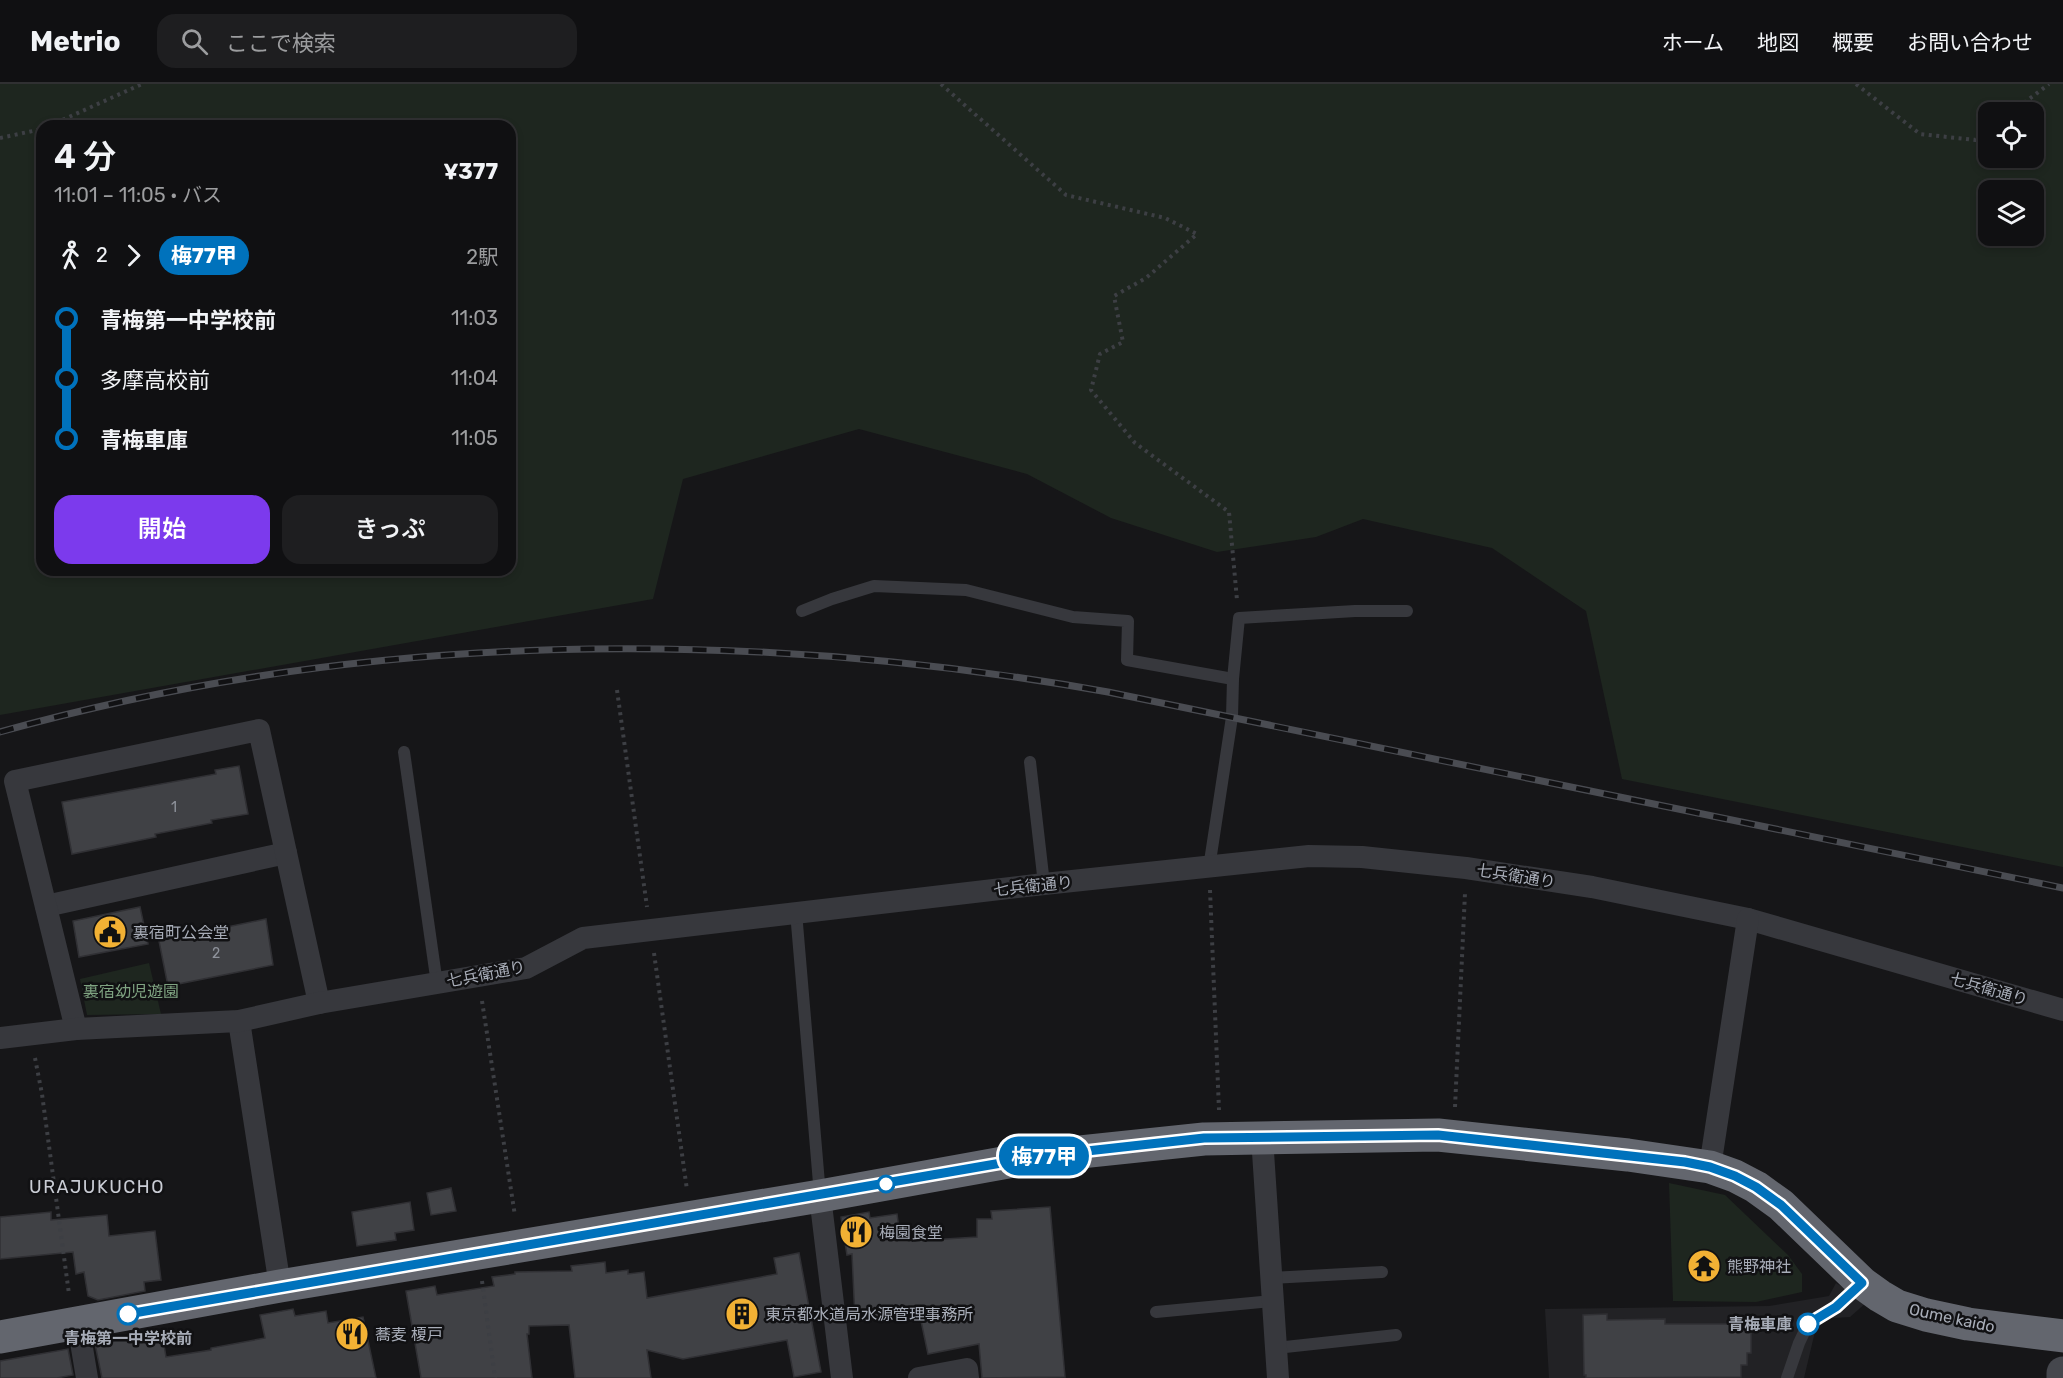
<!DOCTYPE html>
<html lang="ja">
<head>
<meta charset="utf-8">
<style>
	body { margin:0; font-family:Rubik,"Noto Sans JP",sans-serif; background:#1e1e20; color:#f1f3f6; height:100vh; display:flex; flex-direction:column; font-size:22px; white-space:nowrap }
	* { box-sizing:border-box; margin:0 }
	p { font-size:20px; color:#9c9d9f }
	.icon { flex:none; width:33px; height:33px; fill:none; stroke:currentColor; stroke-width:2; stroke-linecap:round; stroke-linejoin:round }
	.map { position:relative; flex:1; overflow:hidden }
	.side { position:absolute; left:36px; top:36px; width:480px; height:456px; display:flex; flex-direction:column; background:#101012; border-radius:18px; box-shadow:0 3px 9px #0003,0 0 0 2px #303032 }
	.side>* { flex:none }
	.badge { padding:0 12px; border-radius:20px; font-size:21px; line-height:39px }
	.tools { position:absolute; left:1978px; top:18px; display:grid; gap:12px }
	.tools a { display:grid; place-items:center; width:66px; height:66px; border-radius:12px; background:#101012; box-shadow:0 3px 9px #0003,0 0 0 2px #303032; font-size:30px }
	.map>.badge { position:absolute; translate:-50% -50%; box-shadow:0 0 0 3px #fff }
	.legs { display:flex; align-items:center; gap:9px; height:66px; padding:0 18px; font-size:20px }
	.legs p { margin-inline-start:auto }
	.headline { display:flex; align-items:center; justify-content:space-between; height:102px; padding:0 18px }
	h1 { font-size:33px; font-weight:600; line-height:45px }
	.button { display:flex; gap:12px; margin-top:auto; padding:12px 18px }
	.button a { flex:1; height:69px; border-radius:18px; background:#7c3aed; color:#fff; font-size:24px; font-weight:600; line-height:69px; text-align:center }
	.button a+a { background:#1e1e20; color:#f1f3f6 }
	ul { padding:0 18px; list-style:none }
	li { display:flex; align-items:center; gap:21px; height:60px; font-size:22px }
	li i { display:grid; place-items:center; width:9px; height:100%; margin:0 8px; background:currentColor }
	li i::after { content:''; width:15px; height:15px; margin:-8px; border:4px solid; border-radius:50%; background:#101012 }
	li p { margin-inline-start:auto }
	li:first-child i { background:linear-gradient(#0000 50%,currentColor 0) }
	li:last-child i { background:linear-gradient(currentColor 50%,#0000 0) }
	header { display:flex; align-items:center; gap:36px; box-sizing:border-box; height:84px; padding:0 30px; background:#101012; border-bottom:2px solid #303032 }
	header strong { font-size:28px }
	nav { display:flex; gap:33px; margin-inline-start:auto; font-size:21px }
	.search { width:420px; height:54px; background:#1e1e20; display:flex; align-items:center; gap:15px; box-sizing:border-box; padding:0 21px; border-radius:18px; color:#9c9d9f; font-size:22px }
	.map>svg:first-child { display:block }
	.built { fill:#222225 }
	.green { fill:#1e261f; fill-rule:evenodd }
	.building { fill:#404145; stroke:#303034; stroke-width:1.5 }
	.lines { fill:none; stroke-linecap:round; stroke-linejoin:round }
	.path { stroke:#3d3f44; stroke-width:4; stroke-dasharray:3 4.5; stroke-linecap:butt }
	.lane { stroke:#37383d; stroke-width:12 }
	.street { stroke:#37383d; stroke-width:22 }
	.secondary { stroke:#45474d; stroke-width:33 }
	.highway { stroke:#63666e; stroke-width:33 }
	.rail-casing { stroke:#4a4c52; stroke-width:7 }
	.rail { stroke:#111113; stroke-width:4.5; stroke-dasharray:14; stroke-linecap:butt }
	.line-1-casing { stroke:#fff; stroke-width:14 }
	.line-1 { stroke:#0072bc; stroke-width:9 }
	.stop-1-dot { fill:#fff; stroke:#0072bc; stroke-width:3 }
	.labels { text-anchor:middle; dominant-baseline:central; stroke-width:5; stroke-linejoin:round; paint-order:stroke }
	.number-label { font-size:14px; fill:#8e929b }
	.street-label { font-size:16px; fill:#a8adb8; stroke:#111113 }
	.poi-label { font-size:16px; fill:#a8adb8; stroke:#111113; text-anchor:start }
	.park-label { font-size:16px; fill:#7fa381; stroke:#111113 }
	.stop-label { font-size:16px; font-weight:bold; fill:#a8adb8; stroke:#111113; text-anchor:end }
	.neighbourhood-label { font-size:18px; letter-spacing:1.5px; fill:#c9ccd4; stroke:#111113 }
</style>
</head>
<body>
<header>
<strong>Metrio</strong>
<div class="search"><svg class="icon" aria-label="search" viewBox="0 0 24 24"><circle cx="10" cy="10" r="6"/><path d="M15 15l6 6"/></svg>ここで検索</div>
<nav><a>ホーム</a><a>地図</a><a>概要</a><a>お問い合わせ</a></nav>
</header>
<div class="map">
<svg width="2063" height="1294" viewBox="0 0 2063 1294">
	<rect width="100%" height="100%" fill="#161618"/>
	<path class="built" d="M1836 1199 1867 1218 1850 1233 1818 1235 1804 1294H1549L1545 1225 1769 1222 1829 1212Z"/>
	<g class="green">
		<path d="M0 0H2063V783L1622 695 1586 527 1492 464 1363 435 1316 453 1217 468 1111 434 1027 390 859 345 683 395 653 515 0 631ZM1989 28H2034V74H1989ZM42 42H510V486H42ZM1989 106H2034V152H1989Z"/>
		<path d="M149 879 161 930 87 931 80 895Z"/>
		<path d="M1669 1099 1725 1111 1788 1171 1802 1190V1208L1756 1218 1673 1217Z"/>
	</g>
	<g class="building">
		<path d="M239 682 248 730 211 736 212 739 155 750 156 753 72 770 62 718 216 690 215 686Z"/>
		<path d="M140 823 148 860 79 873 73 837Z"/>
		<path d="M266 835 273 881 168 902 159 857Z"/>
		<path d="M451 1104 456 1127 431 1131 427 1109Z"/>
		<path d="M410 1118 414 1146 395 1149 396 1156 357 1162 352 1128Z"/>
		<path d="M1050 1123 1065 1293 982 1294 979 1260 928 1270 920 1232 855 1235 852 1170 847 1171 841 1133 869 1128 870 1134 897 1130 900 1152 928 1150 929 1156 977 1153V1135H992L991 1127Z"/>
		<path d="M51 1128V1136L107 1131 109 1152 155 1147 161 1196 144 1198 145 1207 98 1216 88 1212 84 1188 76 1190 73 1168 0 1175V1133Z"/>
		<path d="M799 1169 821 1288 794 1293 787 1256 683 1275 647 1266 651 1294H575L569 1241 529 1242V1250H527L532 1294H421L406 1207 435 1202 437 1211 494 1202 492 1193 515 1190V1188L572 1187 571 1182 605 1178 606 1189 628 1186V1190L644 1188 647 1214 777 1190 774 1174Z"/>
		<path d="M293 1225 295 1232 326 1227 328 1239 363 1233 376 1294H102L95 1260 152 1249V1251L162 1249 166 1273 211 1266V1264L265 1254 260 1231Z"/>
		<path d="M1607 1230V1236L1665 1235V1240H1751V1269H1747V1281H1741V1293L1586 1294V1291H1584L1583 1231Z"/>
		<path d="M68 1265 73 1291 57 1294H0V1277Z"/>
	</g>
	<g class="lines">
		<g class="path">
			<path d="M941 0 1066 111 1165 134 1197 150 1146 194 1114 212 1123 258 1100 270 1091 306 1135 359 1229 428 1237 516"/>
			<path d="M1856 0 1920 50 1975 56 1989 46"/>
			<path d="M2012 28 2049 0"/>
			<path d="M49 42 142 0"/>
			<path d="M0 54 42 45"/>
			<path d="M617 606 647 823"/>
			<path d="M1210 806 1219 1026"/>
			<path d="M654 869 687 1106"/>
			<path d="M482 917 515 1132"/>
			<path d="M35 974 42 1010 69 1210"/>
			<path d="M1455 1023 1465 809"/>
			<path d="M482 1197 495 1294"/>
		</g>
		<g class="lane">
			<path d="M802 527 832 515 874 502 966 506 1073 533 1128 537 1127 576 1233 595"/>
			<path d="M404 668 437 900"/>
			<path d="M1030 678 1044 800"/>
			<path d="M1209 784 1232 633 1233 595 1239 534 1355 527H1407"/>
			<path d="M796 828 820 1111"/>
			<path d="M1271 1194 1382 1188"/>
			<path d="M1156 1228 1273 1217"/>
			<path d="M1276 1264 1396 1251"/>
			<path d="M1787 1294 1799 1259 1808 1240 1836 1223 1861 1200"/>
		</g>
		<g class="street">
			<path d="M46 822 286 769"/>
			<path d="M239 937 280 1202"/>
			<path d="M76 945 15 697 259 646 319 919"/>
			<path d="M0 954 76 945 239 937 319 919 526 884 583 854 1044 800 1309 772 1362 773 1466 784 1592 803 1748 835 2063 926"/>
			<path d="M1262 1053 1278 1294"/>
			<path d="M1710 1083 1748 835"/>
			<path d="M820 1112 842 1294"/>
			<path d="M78 1240 87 1294"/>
			<path d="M919 1294 967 1285 968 1294"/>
		</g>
		<path class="secondary" d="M2063 1294V1289"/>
		<path class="highway" d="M0 1253 280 1202 820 1112 1042 1072 1204 1055 1438 1051 1628 1071 1710 1083 1735 1092 1756 1103 1781 1121 1862 1199 1880 1212 1897 1222 1926 1231 1968 1240 2063 1252"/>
		<defs>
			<path id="rail" d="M0 648C360 547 742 543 1108 608L2063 804"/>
		</defs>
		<use href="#rail" class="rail-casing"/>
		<use href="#rail" class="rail"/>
	</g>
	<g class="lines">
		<defs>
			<path id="line-1" d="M128 1230 1042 1072 1204 1054 1438 1051 1685 1078 1710 1083 1735 1092 1756 1103 1781 1121 1862 1199 1836 1223 1808 1240"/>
		</defs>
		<use href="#line-1" class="line-1-casing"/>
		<use href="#line-1" class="line-1"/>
	</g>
	<defs>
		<symbol id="civic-disc" viewBox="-11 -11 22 22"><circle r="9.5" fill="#f2b134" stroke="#111113"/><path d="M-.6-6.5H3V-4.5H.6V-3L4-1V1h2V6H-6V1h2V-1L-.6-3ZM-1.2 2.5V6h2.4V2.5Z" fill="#111"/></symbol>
		<symbol id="restaurant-disc" viewBox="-11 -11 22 22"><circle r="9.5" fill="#f2b134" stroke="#111113"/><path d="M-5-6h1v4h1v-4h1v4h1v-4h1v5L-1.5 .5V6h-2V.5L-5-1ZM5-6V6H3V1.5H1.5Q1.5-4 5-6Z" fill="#111"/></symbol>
		<symbol id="temple-disc" viewBox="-11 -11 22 22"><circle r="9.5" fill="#f2b134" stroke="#111113"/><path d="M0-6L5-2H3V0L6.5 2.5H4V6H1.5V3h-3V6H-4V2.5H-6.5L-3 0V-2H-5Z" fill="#111"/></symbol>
		<symbol id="building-disc" viewBox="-11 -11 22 22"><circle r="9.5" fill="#f2b134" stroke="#111113"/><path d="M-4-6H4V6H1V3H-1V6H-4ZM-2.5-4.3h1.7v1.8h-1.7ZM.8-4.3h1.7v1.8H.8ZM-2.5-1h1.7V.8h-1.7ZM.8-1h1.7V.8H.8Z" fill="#111"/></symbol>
	</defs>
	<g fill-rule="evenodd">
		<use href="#civic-disc" x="91" y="829" width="38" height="38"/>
		<use href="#restaurant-disc" x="837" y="1129" width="38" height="38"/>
		<use href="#temple-disc" x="1685" y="1163" width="38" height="38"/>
		<use href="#building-disc" x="723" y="1211" width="38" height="38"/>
		<use href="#restaurant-disc" x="333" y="1231" width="38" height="38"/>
	</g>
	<g class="stop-1-dot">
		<circle cx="886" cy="1100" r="8"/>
		<circle cx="128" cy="1230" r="10"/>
		<circle cx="1808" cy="1240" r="10"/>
	</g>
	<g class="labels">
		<g class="number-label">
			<text x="174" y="723">1</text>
			<text x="216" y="869">2</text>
		</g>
		<g class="street-label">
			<text transform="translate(1516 792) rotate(9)">七兵衛通り</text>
			<text transform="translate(1033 802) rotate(-6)">七兵衛通り</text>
			<text transform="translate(486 890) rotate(-11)">七兵衛通り</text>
			<text transform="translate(1989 905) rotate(16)">七兵衛通り</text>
			<text transform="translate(1952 1234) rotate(12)">Oume kaido</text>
		</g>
		<g class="poi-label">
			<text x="133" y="848">裏宿町公会堂</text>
			<text x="879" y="1148">梅園食堂</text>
			<text x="1727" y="1182">熊野神社</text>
			<text x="765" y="1230">東京都水道局水源管理事務所</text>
			<text x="375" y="1250">蕎麦 榎戸</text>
		</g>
		<g class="park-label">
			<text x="131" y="907">裏宿幼児遊園</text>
		</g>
		<g class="stop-label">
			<text x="1792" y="1240">青梅車庫</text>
			<text x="128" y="1254" text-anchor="middle">青梅第一中学校前</text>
		</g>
		<g class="neighbourhood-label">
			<text x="97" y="1103">URAJUKUCHO</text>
		</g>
	</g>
</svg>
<div class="tools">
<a><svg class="icon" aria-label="locate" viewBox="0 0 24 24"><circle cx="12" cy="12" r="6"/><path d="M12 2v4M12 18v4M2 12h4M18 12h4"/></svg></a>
<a><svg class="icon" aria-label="layers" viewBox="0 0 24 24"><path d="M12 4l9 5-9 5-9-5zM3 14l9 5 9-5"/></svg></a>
</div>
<b class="badge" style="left:1044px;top:1072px;background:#0072bc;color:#fff">梅77甲</b>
<section class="side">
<div class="headline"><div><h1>4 分</h1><p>11:01 – 11:05 · バス</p></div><b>¥377</b></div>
<div class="legs"><svg class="icon" aria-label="walk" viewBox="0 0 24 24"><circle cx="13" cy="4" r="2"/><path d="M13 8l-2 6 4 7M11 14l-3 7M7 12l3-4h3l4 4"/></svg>2<svg class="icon" aria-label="forward" viewBox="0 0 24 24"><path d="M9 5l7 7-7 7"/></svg><b class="badge" style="background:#0072bc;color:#fff">梅77甲</b><p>2駅</p></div>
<ul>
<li><i style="color:#0072bc"></i><b>青梅第一中学校前</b><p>11:03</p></li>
<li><i style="color:#0072bc"></i><span>多摩高校前</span><p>11:04</p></li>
<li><i style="color:#0072bc"></i><b>青梅車庫</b><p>11:05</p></li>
</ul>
<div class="button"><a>開始</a><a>きっぷ</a></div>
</section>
</div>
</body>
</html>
